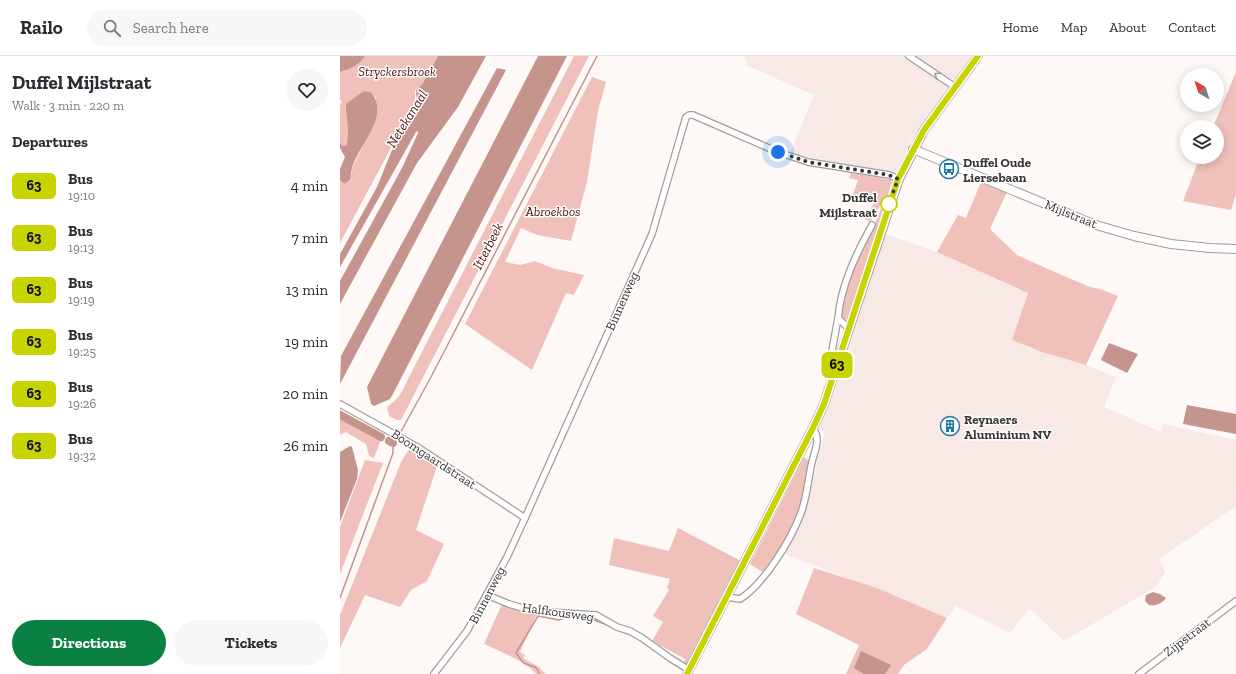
<!DOCTYPE html>
<html lang="en">
<head>
<meta charset="utf-8">
<style>
	body { margin:0; font-family:"Zilla Slab",serif; background:#f7f7f7; color:#2b2b33; height:100vh; display:flex; flex-direction:column; font-size:15px; white-space:nowrap }
	* { box-sizing:border-box; margin:0 }
	p { font-size:13px; color:#7c7c81 }
	.icon { flex:none; width:22px; height:22px; fill:none; stroke:currentColor; stroke-width:2; stroke-linecap:round; stroke-linejoin:round }
	.map { position:relative; flex:1; overflow:hidden }
	.sheet { display:flex; flex-direction:column; background:#fff; width:340px }
	.sheet>* { flex:none }
	.badge { padding:0 8px; border-radius:6px; font-size:14px; line-height:26px }
	.needle { width:26px; rotate:321deg }
	.fabs { position:absolute; left:840px; top:12px; display:grid; gap:8px }
	.fabs a { display:grid; place-items:center; width:44px; height:44px; border-radius:50%; background:#fff; box-shadow:0 2px 10px #0003; font-size:20px }
	.you { position:absolute; width:20px; height:20px; margin:-10px; border:3px solid #fff; border-radius:50%; background:#1a73e8; box-shadow:0 0 0 6px #1a73e833 }
	.map>.badge { position:absolute; translate:-50% -50%; box-shadow:0 0 0 2px #fff }
	h2 { padding:0 12px; font-size:15px; line-height:36px }
	.round { display:grid; place-items:center; flex:none; width:42px; height:42px; border-radius:21px; background:#f7f7f7 }
	.overview { display:flex; align-items:center; justify-content:space-between; height:68px; padding:0 12px }
	h1 { font-size:19px; font-weight:700; line-height:30px }
	.primary-button { display:flex; gap:8px; margin-top:auto; padding:8px 12px }
	.primary-button a { flex:1; height:46px; border-radius:24px; background:#0b8043; color:#fff; font-size:16px; font-weight:700; line-height:46px; text-align:center }
	.primary-button a+a { background:#f7f7f7; color:#2b2b33 }
	ul { padding:0; list-style:none }
	li { display:flex; align-items:center; gap:12px; height:52px; padding:0 12px }
	li div { flex:1 }
	li b { display:block; font-size:15px }
	li em { font-style:normal }
	li .badge { min-width:44px; font-weight:700; text-align:center }
	header { display:flex; align-items:center; gap:24px; box-sizing:border-box; height:56px; padding:0 20px; background:#fff; border-bottom:1px solid #e1e1e2 }
	header strong { font-size:19px }
	nav { display:flex; gap:22px; margin-inline-start:auto; font-size:14px }
	.search { width:280px; height:36px; background:#f7f7f7; display:flex; align-items:center; gap:10px; box-sizing:border-box; padding:0 14px; border-radius:22px; color:#7c7c81; font-size:15px }
	main { display:flex; flex:1; min-height:0 }
	.map>svg:first-child { display:block }
	.built { fill:#f8e9e6 }
	.green { fill:#f0c1ba }
	.water { fill:#c5948d }
	.lines { fill:none; stroke-linecap:round; stroke-linejoin:round }
	.stream { stroke:#c5948d; stroke-width:1.5 }
	.river { stroke:#c5948d; stroke-width:8 }
	.street-casing { stroke:#a29d9c; stroke-width:8 }
	.secondary-casing { stroke:#a29d9c; stroke-width:10 }
	.street { stroke:#fff; stroke-width:5.5 }
	.secondary { stroke:#fff; stroke-width:8 }
	.oneway { stroke:#9c9a9a }
	.line-casing { stroke:#fff; stroke-width:9 }
	.line { stroke:#c8d300; stroke-width:6 }
	.walk { stroke:#383635; stroke-width:4; stroke-dasharray:0 7.2 }
	.stop-dot { fill:#fff; stroke:#c8d300; stroke-width:2 }
	.labels { text-anchor:middle; dominant-baseline:central; stroke-width:3; stroke-linejoin:round; paint-order:stroke }
	.park-label { font-size:13px; font-style:italic; fill:#4f120f; stroke:#fff }
	.poi-label { font-size:13px; font-weight:bold; fill:#383635; stroke:#fff; text-anchor:start }
	.stop-label { font-size:13px; font-weight:bold; fill:#383635; stroke:#fff; text-anchor:end }
	.street-label { font-size:13px; fill:#383635; stroke:#fff }
	.water-label { font-size:14px; font-style:italic; fill:#4e110e; stroke:#fff }
</style>
</head>
<body>
<header>
<strong>Railo</strong>
<div class="search"><svg class="icon" aria-label="search" viewBox="0 0 24 24"><circle cx="10" cy="10" r="6"/><path d="M15 15l6 6"/></svg>Search here</div>
<nav><a>Home</a><a>Map</a><a>About</a><a>Contact</a></nav>
</header>
<main>
<section class="sheet">
<div class="overview"><div><h1>Duffel Mijlstraat</h1><p>Walk · 3 min · 220 m</p></div><a class="round"><svg class="icon" aria-label="heart" viewBox="0 0 24 24"><path d="M12 20l-8-8c-3-5 5-10 8-4 3-6 11-1 8 4z"/></svg></a></div>
<h2>Departures</h2>
<ul>
<li><span class="badge" style="background:#c8d300;color:#111">63</span><div><b>Bus</b><p>19:10</p></div><em>4 min</em></li>
<li><span class="badge" style="background:#c8d300;color:#111">63</span><div><b>Bus</b><p>19:13</p></div><em>7 min</em></li>
<li><span class="badge" style="background:#c8d300;color:#111">63</span><div><b>Bus</b><p>19:19</p></div><em>13 min</em></li>
<li><span class="badge" style="background:#c8d300;color:#111">63</span><div><b>Bus</b><p>19:25</p></div><em>19 min</em></li>
<li><span class="badge" style="background:#c8d300;color:#111">63</span><div><b>Bus</b><p>19:26</p></div><em>20 min</em></li>
<li><span class="badge" style="background:#c8d300;color:#111">63</span><div><b>Bus</b><p>19:32</p></div><em>26 min</em></li>
</ul>
<div class="primary-button"><a>Directions</a><a>Tickets</a></div>
</section>
<div class="map">
<svg width="896" height="618" viewBox="0 0 896 618">
	<rect width="100%" height="100%" fill="#fef8f7"/>
	<g class="built">
		<path d="M404 0H631L570 86 557 117 501 108 450 97 474 39 408 10Z"/>
		<path d="M545 178 597 196 688 237 672 284 702 296 746 309 776 321 764 351 821 376 823 368 896 384V450L819 503 825 516 817 530 724 585 689 552 670 577 616 550 607 562 537 532 530 531 445 498 460 469 485 377 479 372Z"/>
	</g>
	<g class="green">
		<path d="M25 0H98L83 27 75 34V47L0 187V124L4 128 10 124 13 110 33 70 36 42 31 36 24 35 6 54 8 73 7 89 2 90 0 86V49L2 45 0 44V16C10 13 20 9 25 0Z"/>
		<path d="M234 0H249L61 364H57L49 360 47 351C58 344 63 335 68 323Z"/>
		<path d="M896 16V138L891 154 843 145 860 101H877V71H873Z"/>
		<path d="M252 21 266 26 258 55 247 126 231 185 197 179 181 172 165 206 180 209 195 205 212 212 244 219 234 239 226 237 192 314 125 268Z"/>
		<path d="M511 117 551 124 553 130 508 264 502 263C497 253 512 212 518 201 526 183 538 167 542 147L530 166 524 162 534 148 513 139 518 124 509 122Z"/>
		<path d="M641 126 667 136 650 173 677 199 710 214 750 231 760 233 778 240 746 309 702 296 672 284 688 237 597 196 618 159 626 162Z"/>
		<path d="M0 354 43 378 34 402 29 400 26 388 6 376 0 379Z"/>
		<path d="M71 390 98 407 76 474 104 488 87 525 71 534 60 551 25 539 0 592V559L61 406Z"/>
		<path d="M464 401 471 406C463 449 451 483 422 516L410 508Z"/>
		<path d="M25 404 43 407 0 518V471Z"/>
		<path d="M338 472 401 505 347 609 344 608 345 603 312 585 323 566 313 560 329 534 327 532 330 523 269 509 274 482 329 495Z"/>
		<path d="M474 512 537 532 607 562 587 593 564 609 558 618H506L519 589 456 558Z"/>
		<path d="M162 548 197 558 180 596 185 599 183 602 199 611 205 618H196C189 607 157 594 144 588Z"/>
	</g>
	<g class="water">
		<path d="M0 0H25C20 9 10 13 0 16Z"/>
		<path d="M98 0H146L118 51 77 107 0 248V225L62 112 78 77V75L76 76 0 211V198L37 131 52 94 77 48 76 34 83 27Z"/>
		<path d="M198 0H227L54 336 50 343 34 350 31 348 27 331Z"/>
		<path d="M157 12 166 14 0 328 1 300Z"/>
		<path d="M24 35 31 36C50 59 21 87 13 109 11 114 11 120 10 124L4 128 0 124V113L5 101 0 92V86L2 90 7 89 8 73 6 54V48Z"/>
		<path d="M769 287 798 298 787 317 761 304Z"/>
		<path d="M847 349 896 358V378L843 368Z"/>
		<path d="M10 390 12 391 18 414 17 423 0 466V396Z"/>
		<path d="M813 536 820 538 826 542C821 548 816 550 809 549L805 545 806 539Z"/>
		<path d="M521 595 551 609 545 618H524L514 612Z"/>
	</g>
	<g class="lines">
		<g class="stream">
			<path d="M59 379 91 321 257 0"/>
			<path d="M0 542 53 397V387L57 382"/>
			<path d="M280 575 288 578"/>
			<path d="M199 618C198 609 191 611 184 607 181 605 179 600 176 597L198 560 219 564 227 561 249 562 270 570"/>
		</g>
		<g class="river">
			<path d="M0 359 41 381"/>
			<path d="M49 385 53 387"/>
		</g>
		<defs>
			<g id="street">
				<path d="M569 0 615 31"/>
				<path d="M509 273 498 262C501 229 516 198 532 169"/>
				<path d="M492 295 498 262"/>
				<path d="M0 348 79 392 185 462"/>
				<path d="M147 539 169 548 193 555 256 559 277 571 290 575 302 582 330 602 349 614"/>
				<path d="M387 541 400 543C424 528 451 484 461 457 467 441 468 423 472 406 475 394 481 383 473 372"/>
				<path d="M94 618 127 575 167 501 185 462 312 178 346 61 349 59H353L438 96 468 106 549 119 559 123"/>
				<path d="M799 618 896 545"/>
			</g>
			<g id="secondary">
				<path d="M573 93 756 169 794 180 831 188 870 192 896 193"/>
				<path d="M347 618 473 372 484 348 559 123 584 74 638 0"/>
			</g>
		</defs>
		<use href="#street" class="street-casing"/>
		<use href="#secondary" class="secondary-casing"/>
		<use href="#street" class="street"/>
		<use href="#secondary" class="secondary"/>
	</g>
	<defs><path id="oneway-chevron" d="M-2-3.5L2.5 0L-2 3.5" fill="none" stroke-width="1.6" stroke-linecap="round" stroke-linejoin="round"/></defs>
	<use class="oneway" href="#oneway-chevron" transform="translate(597 19) rotate(-145)"/>
	<g class="lines">
		<defs>
			<path id="line" d="M347 618 473 372 484 348 558 123 584 74 638 0"/>
		</defs>
		<use href="#line" class="line-casing"/>
		<use href="#line" class="line"/>
		<path class="walk" d="M438 96 468 106 549 119 558 123 549 148"/>
	</g>
	<defs>
		<symbol id="bus-ring" viewBox="-11 -11 22 22"><circle r="9.5" fill="#fff" stroke="#1f78a7" stroke-width="1.5"/><path d="M-5-6H5V4H4V6H2V4H-2V6H-4V4H-5ZM-3.5-4V0h7V-4ZM-3.5 1.2v1.5H-2V1.2ZM2 1.2v1.5H3.5V1.2Z" fill="#1f78a7"/></symbol>
		<symbol id="building-ring" viewBox="-11 -11 22 22"><circle r="9.5" fill="#fff" stroke="#1f78a7" stroke-width="1.5"/><path d="M-4-6H4V6H1V3H-1V6H-4ZM-2.5-4.3h1.7v1.8h-1.7ZM.8-4.3h1.7v1.8H.8ZM-2.5-1h1.7V.8h-1.7ZM.8-1h1.7V.8H.8Z" fill="#1f78a7"/></symbol>
	</defs>
	<g fill-rule="evenodd">
		<use href="#bus-ring" x="598" y="102" width="22" height="22"/>
		<use href="#building-ring" x="599" y="359" width="22" height="22"/>
	</g>
	<circle class="stop-dot" cx="549" cy="148" r="8"/>
	<g class="labels">
		<g class="park-label">
			<text x="57" y="15">Stryckersbroek</text>
			<text x="213" y="155">Abroekbos</text>
		</g>
		<g class="poi-label">
			<text x="623" y="106">Duffel Oude<tspan x="623" dy="15">Liersebaan</tspan></text>
			<text x="624" y="363">Reynaers<tspan x="624" dy="15">Aluminium NV</tspan></text>
		</g>
		<g class="stop-label">
			<text x="537" y="141">Duffel<tspan x="537" dy="15">Mijlstraat</tspan></text>
		</g>
		<g class="street-label">
			<text transform="translate(731 158) rotate(22)">Mijlstraat</text>
			<text transform="translate(282 245) rotate(-66)">Binnenweg</text>
			<text transform="translate(94 403) rotate(33)">Boomgaardstraat</text>
			<text transform="translate(147 539) rotate(-62)">Binnenweg</text>
			<text transform="translate(218 556) rotate(8)">Halfkousweg</text>
			<text transform="translate(847 581) rotate(-37)">Zijpstraat</text>
		</g>
		<g class="water-label">
			<text transform="translate(67 63) rotate(-58)">Netekanaal</text>
			<text transform="translate(148 190) rotate(-63)">Itterbeek</text>
		</g>
	</g>
</svg>
<div class="fabs">
<a><svg class="needle" viewBox="-14 -14 28 28"><path d="M0-13l5 13h-10z" fill="#e53935"/><path d="M0 13l5-13h-10z" fill="#7c7c81"/></svg></a>
<a><svg class="icon" aria-label="layers" viewBox="0 0 24 24"><path d="M12 4l9 5-9 5-9-5zM3 14l9 5 9-5"/></svg></a>
</div>
<div class="you" style="left:438px;top:96px"></div>
<b class="badge" style="left:497px;top:309px;background:#c8d300;color:#111">63</b>
</div>
</main>
</body>
</html>
